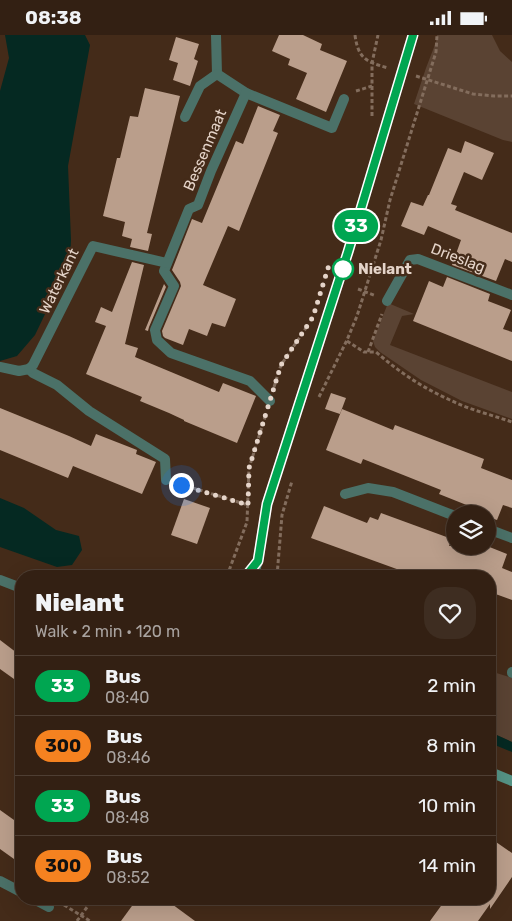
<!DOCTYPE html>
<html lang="en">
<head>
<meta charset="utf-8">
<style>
	body { margin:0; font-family:Rubik,sans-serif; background:#3e2d21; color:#f1f3f6; height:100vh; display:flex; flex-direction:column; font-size:19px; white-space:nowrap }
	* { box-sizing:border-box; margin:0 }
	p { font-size:16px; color:#a9a3a0 }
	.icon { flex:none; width:28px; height:28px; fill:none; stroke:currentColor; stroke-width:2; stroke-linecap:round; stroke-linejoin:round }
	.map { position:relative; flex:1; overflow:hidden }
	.details { position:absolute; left:15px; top:535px; width:481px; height:335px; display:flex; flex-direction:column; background:#332013; border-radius:20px; box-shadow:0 5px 20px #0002,0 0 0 1px #4e3e33 }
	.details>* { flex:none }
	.badge { padding:0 10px; border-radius:16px; font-size:18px; line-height:32px }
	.controls { position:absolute; left:446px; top:470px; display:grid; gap:10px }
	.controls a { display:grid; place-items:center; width:50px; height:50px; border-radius:50%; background:#332013; box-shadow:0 5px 20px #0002,0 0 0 1px #4e3e33; font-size:25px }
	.you { position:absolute; width:25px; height:25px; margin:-12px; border:4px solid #fff; border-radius:50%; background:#1a73e8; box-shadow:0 0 0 8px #1a73e833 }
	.map>.badge { position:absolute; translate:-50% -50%; box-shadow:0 0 0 2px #fff }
	.round { display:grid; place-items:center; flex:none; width:52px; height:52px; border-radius:20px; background:#3e2d21 }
	.summary { display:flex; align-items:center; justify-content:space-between; height:85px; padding:0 20px }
	h1 { font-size:24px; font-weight:800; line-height:38px }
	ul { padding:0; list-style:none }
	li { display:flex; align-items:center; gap:15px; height:60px; padding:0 20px; border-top:1px solid #4e3e33 }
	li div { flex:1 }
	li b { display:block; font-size:19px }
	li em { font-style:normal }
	li .badge { min-width:55px; font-weight:700; text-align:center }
	.status { display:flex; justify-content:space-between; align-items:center; height:35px; padding:0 25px; background:#332013; direction:ltr }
	.status svg { height:14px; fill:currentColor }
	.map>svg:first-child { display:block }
	.green { fill:#5a4333 }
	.water { fill:#052922 }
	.building { fill:#ba9e8b }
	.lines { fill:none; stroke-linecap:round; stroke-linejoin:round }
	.path { stroke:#836d5d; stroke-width:3; stroke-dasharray:4 2.5; stroke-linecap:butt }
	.lane { stroke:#4b7168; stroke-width:9 }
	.street { stroke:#4b7168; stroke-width:10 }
	.secondary { stroke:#559486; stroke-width:10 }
	.line-casing { stroke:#fff; stroke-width:11 }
	.line { stroke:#00a651; stroke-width:8 }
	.walk { stroke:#e5d4c9; stroke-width:5; stroke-dasharray:0 9 }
	.stop-dot { fill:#fff; stroke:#00a651; stroke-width:2.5 }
	.labels { text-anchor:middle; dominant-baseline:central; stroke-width:5; stroke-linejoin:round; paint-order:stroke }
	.street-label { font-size:15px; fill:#e5d4c9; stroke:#442b19 }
	.stop-label { font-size:15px; font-weight:bold; fill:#e5d4c9; stroke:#442b19; text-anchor:start }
</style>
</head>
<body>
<div class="status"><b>08:38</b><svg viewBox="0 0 49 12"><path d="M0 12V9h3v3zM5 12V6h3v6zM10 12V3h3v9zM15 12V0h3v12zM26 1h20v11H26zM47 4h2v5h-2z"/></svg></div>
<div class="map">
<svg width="512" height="886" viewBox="0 0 512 886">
	<rect width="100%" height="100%" fill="#442b19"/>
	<g class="green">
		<path d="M437 0H492L500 16 512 27V107L503 105 414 69 426 33 436 7Z"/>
		<path d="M388 268 414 279 402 281 390 310 512 357V384L462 366 421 345 380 317 375 312 373 306Z"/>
		<path d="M490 636 512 643V707L490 697Z"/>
	</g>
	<g class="water">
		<path d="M5 0H85L90 10 68 131 71 205 70 227 35 300 17 321 0 326V56L9 23Z"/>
		<path d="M0 463 24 473 56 495 79 501 82 515 72 530 57 532 0 512Z"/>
		<path d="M490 697 512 707V717L490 708Z"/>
	</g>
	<g class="building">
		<path d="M279 0H303L322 9 320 15 347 26 326 77 296 64 307 38 288 30 290 24 272 16Z"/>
		<path d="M176 2 199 9 194 24 198 26 190 51 173 45 178 28 169 25Z"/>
		<path d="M145 53 180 61 147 198 152 199 148 216 130 212 132 204 122 201 125 187 103 181 117 123H120L130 81 138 82Z"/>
		<path d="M258 71 280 80 273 96 278 98 239 196 228 191 203 250 236 264 225 292 212 288 207 301 189 294 183 310 165 303 163 301 162 296 181 251 180 247 172 235 192 184 202 188 236 106 243 109Z"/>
		<path d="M465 106 494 118 482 145 464 137 451 169 457 171 455 175 512 198V227L505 224 496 246 452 230 461 205 428 191 424 200 401 191 411 167 423 171 428 160H429L448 113 461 118Z"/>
		<path d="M132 227 144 230 125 309 138 313 135 322 219 357 223 348 256 361 237 408 184 386V385L169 378 140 366 142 362 86 339 106 291 95 287 101 272 112 277Z"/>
		<path d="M447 242 490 259 488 266 511 275 503 294 512 297V326L413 286 429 246 443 252Z"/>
		<path d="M164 249 166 252 149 292 148 296 145 295Z"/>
		<path d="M331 358 346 363 340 379 325 374Z"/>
		<path d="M0 373 69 401 91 411 96 399 137 415 136 419 156 427 142 459 73 431 68 443 0 415Z"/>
		<path d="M342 374 393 395 395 390 484 424 481 433 512 445V473L503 470 497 485 488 482V479L478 478 479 475 439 459 441 455 363 424 361 429 326 415Z"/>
		<path d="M184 464 210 473 197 509 171 500Z"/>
		<path d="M324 471 367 488 370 482 378 485 381 478 452 504 449 511H487L507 519 502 533 512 537V565L490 557V541H416L311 503Z"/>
		<path d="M0 605 21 621V649L0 634Z"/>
		<path d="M0 775 21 790V829L0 814Z"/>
		<path d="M496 807 512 818V842L490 874V869L478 886H430L446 864H490V815Z"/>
		<path d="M137 864H165L195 886H121Z"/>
	</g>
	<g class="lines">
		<g class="path">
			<path d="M355 0C358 24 367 27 388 33"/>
			<path d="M416 41 473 59 494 61H512"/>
			<path d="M356 56 372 51"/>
			<path d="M372 81V28L378 0"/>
			<path d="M358 254 376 261"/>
			<path d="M347 306 364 317H376C399 337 423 353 450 365 470 375 492 380 512 387"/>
			<path d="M368 317 382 279"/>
			<path d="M274 352 281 330 308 290"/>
			<path d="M319 362 347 305 357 281 381 205 390 165 436 17 437 0"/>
			<path d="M180 449 248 470"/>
			<path d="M227 541 247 487 249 433 266 379"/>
			<path d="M277 541 282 480 292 446"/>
			<path d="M64 870 90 886"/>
			<path d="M77 886 93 864"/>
		</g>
		<path class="lane" d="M246 541 257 528"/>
		<g class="street">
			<path d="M216 0 217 39 246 58 332 93 344 64"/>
			<path d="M246 58 211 136 198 170 189 174 164 236 174 251 155 295 157 305 171 318 250 346 270 366"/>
			<path d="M185 82 200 51 217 39"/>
			<path d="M387 266 410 225 418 224 512 260"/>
			<path d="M0 332 19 336 29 334 33 338 57 350 89 376 165 424 166 445"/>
			<path d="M29 334 33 330 93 211 167 228"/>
			<path d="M345 459 368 453 393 457 455 481"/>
			<path d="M488 494 512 503"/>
			<path d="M0 545 21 553"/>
			<path d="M512 638V637"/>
			<path d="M0 846 21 857"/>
			<path d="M34 864 49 872"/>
		</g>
		<g class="secondary">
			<path d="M253 541 258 526 267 469 348 217 413 0"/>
			<path d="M490 737 512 746"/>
		</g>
	</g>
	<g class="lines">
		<defs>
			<path id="line" d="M246 541 258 526 267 469 348 217 413 0"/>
		</defs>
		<use href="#line" class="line-casing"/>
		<use href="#line" class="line"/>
		<path class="walk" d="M181 450 248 470 249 433 281 330 313 282 329 230 343 234"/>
	</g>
	<circle class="stop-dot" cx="343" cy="234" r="10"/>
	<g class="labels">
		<g class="street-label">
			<text transform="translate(205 115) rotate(-67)">Bessenmaat</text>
			<text transform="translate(458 223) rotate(21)">Drieslag</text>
			<text transform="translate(59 246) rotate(-64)">Waterkant</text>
		</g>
		<g class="stop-label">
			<text x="358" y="234">Nielant</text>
		</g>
	</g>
</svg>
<div class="controls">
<a><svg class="icon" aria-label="layers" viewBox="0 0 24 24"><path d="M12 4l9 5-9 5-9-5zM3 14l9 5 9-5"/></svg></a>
</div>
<div class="you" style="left:181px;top:450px"></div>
<b class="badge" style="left:356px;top:191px;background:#00a651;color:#fff">33</b>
<section class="details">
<div class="summary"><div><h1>Nielant</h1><p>Walk · 2 min · 120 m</p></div><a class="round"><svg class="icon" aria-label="heart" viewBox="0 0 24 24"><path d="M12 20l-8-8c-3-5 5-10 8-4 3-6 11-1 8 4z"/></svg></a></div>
<ul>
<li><span class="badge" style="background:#00a651;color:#fff">33</span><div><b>Bus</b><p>08:40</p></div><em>2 min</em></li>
<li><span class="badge" style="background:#f58220;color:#111">300</span><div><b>Bus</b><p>08:46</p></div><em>8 min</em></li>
<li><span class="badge" style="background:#00a651;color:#fff">33</span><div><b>Bus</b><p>08:48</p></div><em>10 min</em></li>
<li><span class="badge" style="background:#f58220;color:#111">300</span><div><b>Bus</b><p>08:52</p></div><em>14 min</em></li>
</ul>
</section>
</div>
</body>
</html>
